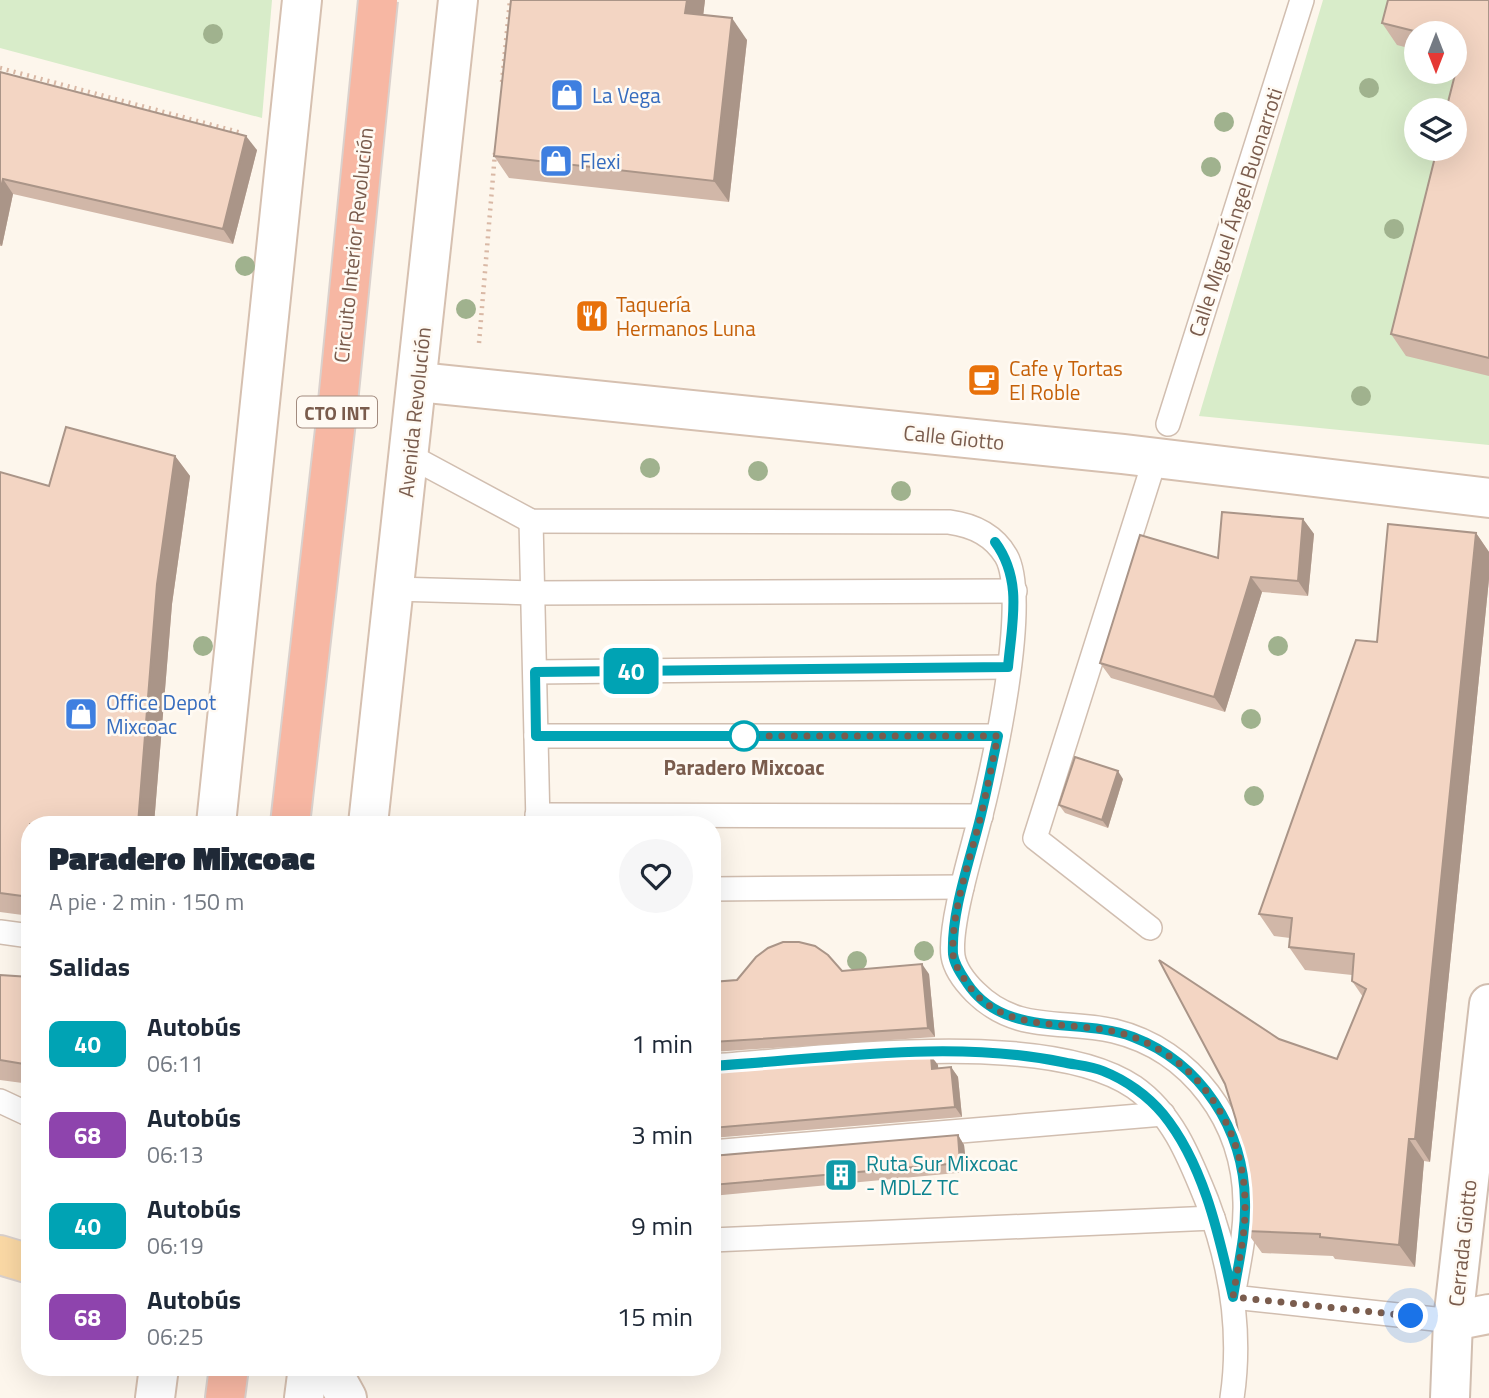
<!DOCTYPE html>
<html lang="es">
<head>
<meta charset="utf-8">
<style>
	body { margin:0; font-family:"Titillium Web",sans-serif; background:#f6f6f7; color:#1f2937; height:100vh; display:flex; flex-direction:column; font-size:26px; white-space:nowrap }
	* { box-sizing:border-box; margin:0 }
	p { font-size:23px; color:#747a83 }
	.icon { flex:none; width:38px; height:38px; fill:none; stroke:currentColor; stroke-width:2; stroke-linecap:round; stroke-linejoin:round }
	.map { position:relative; flex:1; overflow:hidden }
	.panel { position:absolute; left:21px; top:816px; width:700px; height:560px; display:flex; flex-direction:column; background:#fff; border-radius:28px; box-shadow:0 7px 28px #0002 }
	.panel>* { flex:none }
	.badge { padding:0 14px; border-radius:10px; font-size:24px; line-height:46px }
	.needle { width:46px; rotate:180deg }
	.tools { position:absolute; left:1404px; top:21px; display:grid; gap:14px }
	.tools a { display:grid; place-items:center; width:63px; height:63px; border-radius:50%; background:#fff; box-shadow:0 7px 28px #0002; font-size:35px }
	.you { position:absolute; width:35px; height:35px; margin:-18px; border:5px solid #fff; border-radius:50%; background:#1a73e8; box-shadow:0 0 0 10px #1a73e833 }
	.map>.badge { position:absolute; translate:-50% -50%; box-shadow:0 0 0 4px #fff }
	h2 { padding:0 28px; font-size:26px; line-height:63px }
	.round { display:grid; place-items:center; flex:none; width:74px; height:74px; border-radius:37px; background:#f6f6f7 }
	.headline { display:flex; align-items:center; justify-content:space-between; height:119px; padding:0 28px }
	h1 { font-size:33px; font-weight:800; line-height:52px }
	ul { padding:0; list-style:none }
	li { display:flex; align-items:center; gap:21px; height:91px; padding:0 28px }
	li div { flex:1 }
	li b { display:block; font-size:26px }
	li em { font-style:normal }
	li .badge { min-width:77px; font-weight:700; text-align:center }
	.map>svg:first-child { display:block }
	.green { fill:#d8ecc9; fill-rule:evenodd }
	.lines { fill:none; stroke-linecap:round; stroke-linejoin:round }
	.lane-casing { stroke:#d1beb0; stroke-width:26 }
	.street-casing { stroke:#d1beb0; stroke-width:42 }
	.secondary-casing { stroke:#d6c0b0; stroke-width:42 }
	.primary-casing { stroke:#dad1cd; stroke-width:42 }
	.highway-casing { stroke:#dad1cd; stroke-width:42 }
	.path { stroke:#d9b8a5; stroke-width:4.5; stroke-dasharray:2 5; stroke-linecap:butt }
	.lane { stroke:#fff; stroke-width:23 }
	.street { stroke:#fff; stroke-width:38 }
	.secondary { stroke:#fff; stroke-width:38 }
	.primary { stroke:#fbd9a5; stroke-width:38 }
	.highway { stroke:#f7b7a3; stroke-width:38 }
	.highway-bridge-casing { stroke:#dad1cd; stroke-width:42; stroke-linecap:butt }
	.highway-bridge { stroke:#f7b7a3; stroke-width:38 }
	.tree { fill:#a0b28e }
	.wall { fill:#d1b7a8 }
	.shaded-wall { fill:#aa9588 }
	.building { fill:#f3d5c3; stroke:#aa9588; stroke-width:2 }
	.line-casing { stroke:#fff; stroke-width:16 }
	.line { stroke:#00a3b4; stroke-width:10 }
	.walk { stroke:#7a5c4d; stroke-width:7; stroke-dasharray:0 12.6 }
	.stop-dot { fill:#fff; stroke:#00a3b4; stroke-width:3.5 }
	.labels { text-anchor:middle; dominant-baseline:central; stroke-width:5; stroke-linejoin:round; paint-order:stroke }
	.shield { fill:#fffaf3; stroke:#a28b7f; stroke-width:2 }
	.shield-label { font-size:19px; font-weight:bold; fill:#7a5c4d }
	.shop-label { font-size:21px; fill:#366cbe; stroke:#fffaf3; text-anchor:start }
	.street-label { font-size:21px; fill:#7a5c4d; stroke:#fffaf3 }
	.food-label { font-size:21px; fill:#c56008; stroke:#fffaf3; text-anchor:start }
	.stop-label { font-size:21px; font-weight:bold; fill:#7a5c4d; stroke:#fffaf3 }
	.culture-label { font-size:21px; fill:#0d838f; stroke:#fffaf3; text-anchor:start }
</style>
</head>
<body>
<div class="map">
<svg width="1489" height="1398" viewBox="0 0 1489 1398">
	<rect width="100%" height="100%" fill="#fdf6ec"/>
	<g class="green">
		<path d="M0 0H272L262 118 0 48Z"/>
		<path d="M1323 0H1489V445L1199 416ZM1416 33H1454V72H1416ZM1416 110H1454V149H1416Z"/>
	</g>
	<g class="lines">
		<defs>
			<g id="lane">
				<path d="M1168 424 1302 0"/>
				<path d="M410 456 531 521 949 522C972 525 993 534 1006 556 1031 599 992 775 978 826 970 857 949 927 953 956 955 969 966 983 975 992 1017 1034 1063 1019 1114 1031 1192 1050 1244 1122 1245 1202 1246 1234 1238 1265 1233 1297L1453 1321"/>
				<path d="M531 521 538 824"/>
				<path d="M394 589 533 593 1015 591"/>
				<path d="M535 672 1008 667"/>
				<path d="M536 736H998"/>
				<path d="M537 815 981 816"/>
				<path d="M712 889 962 887"/>
				<path d="M1150 928 1035 838 1155 459"/>
				<path d="M0 932 30 936"/>
				<path d="M712 1066C819 1059 1046 1027 1134 1087 1173 1114 1190 1159 1207 1201 1231 1265 1242 1331 1232 1398"/>
				<path d="M0 1101 30 1115"/>
				<path d="M712 1152 1163 1114"/>
				<path d="M712 1240 1213 1218"/>
			</g>
			<path id="street" d="M1450 1398 1453 1321 1489 1004"/>
			<g id="secondary">
				<path d="M418 382 1123 454 1489 498"/>
				<path d="M216 824 302 0"/>
				<path d="M368 824 458 0"/>
				<path d="M1453 1321 1489 1314"/>
				<path d="M330 1367 347 1398"/>
				<path d="M155 1398 159 1367"/>
				<path d="M304 1398 308 1367"/>
			</g>
			<path id="primary" d="M0 1255 30 1264"/>
			<path id="highway" d="M225 1398 229 1367"/>
		</defs>
		<use href="#lane" class="lane-casing"/>
		<use href="#street" class="street-casing"/>
		<use href="#secondary" class="secondary-casing"/>
		<use href="#primary" class="primary-casing"/>
		<use href="#highway" class="highway-casing"/>
		<g class="path">
			<path d="M0 68 242 133"/>
			<path d="M502 82 510 0"/>
			<path d="M479 343 495 153"/>
		</g>
		<use href="#lane" class="lane"/>
		<use href="#street" class="street"/>
		<use href="#secondary" class="secondary"/>
		<use href="#primary" class="primary"/>
		<use href="#highway" class="highway"/>
		<defs>
			<path id="highway-bridge" d="M290 824 337 412 378 0"/>
		</defs>
		<use href="#highway-bridge" class="highway-bridge-casing"/>
		<use href="#highway-bridge" class="highway-bridge"/>
	</g>
	<g class="tree">
		<circle cx="213" cy="34" r="10"/>
		<circle cx="1369" cy="88" r="10"/>
		<circle cx="1224" cy="122" r="10"/>
		<circle cx="1211" cy="167" r="10"/>
		<circle cx="1394" cy="229" r="10"/>
		<circle cx="245" cy="266" r="10"/>
		<circle cx="466" cy="309" r="10"/>
		<circle cx="1361" cy="396" r="10"/>
		<circle cx="650" cy="468" r="10"/>
		<circle cx="758" cy="471" r="10"/>
		<circle cx="901" cy="491" r="10"/>
		<circle cx="203" cy="646" r="10"/>
		<circle cx="1278" cy="646" r="10"/>
		<circle cx="1251" cy="719" r="10"/>
		<circle cx="1254" cy="796" r="10"/>
		<circle cx="924" cy="951" r="10"/>
		<circle cx="857" cy="961" r="10"/>
	</g>
	<g class="wall">
		<path d="M511 0H705L703 15 747 40 729 202 509 178 494 156Z"/>
		<path d="M1489 0V376L1406 356 1391 334 1459 60 1454 59V33H1416V50L1397 45 1382 23Z"/>
		<path d="M0 72 257 150 233 244 13 194 2 246H0Z"/>
		<path d="M175 456 190 476 172 604 154 824H30V916L0 912V472L49 486Z"/>
		<path d="M1303 519 1314 534 1308 596 1262 592 1225 712 1111 678 1100 663Z"/>
		<path d="M1476 533 1489 552V579L1430 1162 1424 1161 1415 1267 1335 1259 1333 1256 1262 1253 1246 1231 1279 1039 1337 1059 1363 997 1352 981V975L1305 970 1289 947 1290 938 1274 936 1259 914Z"/>
		<path d="M1123 779 1108 828 1065 813 1059 805Z"/>
		<path d="M842 971 929 974 935 1037 712 1052V982Z"/>
		<path d="M0 975 30 977V1084L0 1080Z"/>
		<path d="M931 1056 938 1065V1068L951 1067 958 1077 962 1117 712 1138V1070Z"/>
		<path d="M958 1135 964 1145 967 1172 712 1196V1156Z"/>
	</g>
	<g class="shaded-wall">
		<path d="M687 0H705L701 35 685 13Z"/>
		<path d="M732 18 747 40 729 202 714 181Z"/>
		<path d="M246 136 257 150 233 244 223 229Z"/>
		<path d="M3 179 13 194 2 246 0 244V192Z"/>
		<path d="M175 456 190 476 172 604 154 824H138L157 584Z"/>
		<path d="M1303 519 1314 534 1308 596 1298 581Z"/>
		<path d="M1476 533 1489 552V579L1430 1162 1415 1139Z"/>
		<path d="M1251 577 1262 592 1225 712 1214 697Z"/>
		<path d="M1118 771 1123 779 1108 828 1102 820Z"/>
		<path d="M922 964 929 974 935 1037 928 1028Z"/>
		<path d="M931 1056 938 1065 939 1078 932 1069Z"/>
		<path d="M951 1067 958 1077 962 1117 955 1107Z"/>
		<path d="M958 1135 964 1145 967 1172 960 1163Z"/>
		<path d="M1409 1139 1424 1161 1415 1267 1399 1245Z"/>
	</g>
	<g class="building">
		<path d="M511 0H687L685 13 732 18 714 181 494 156Z"/>
		<path d="M1388 0H1489V358L1391 334 1437 149H1454V110H1446L1463 43 1454 41V33H1422L1382 23Z"/>
		<path d="M0 72 246 136 223 229 3 179 0 192Z"/>
		<path d="M66 427 175 456 157 584 138 824H30V897L0 893V472L49 486Z"/>
		<path d="M1222 512 1303 519 1298 581 1251 577 1214 697 1100 663 1140 535 1218 558Z"/>
		<path d="M1388 524 1476 533 1415 1139H1409L1399 1245 1320 1237V1234L1246 1231 1241 1149 1236 1120 1225 1084 1159 960 1279 1039 1337 1059 1366 989 1352 981 1354 954 1289 947 1292 918 1259 914 1356 640 1377 642Z"/>
		<path d="M1075 757 1118 771 1102 820 1059 805Z"/>
		<path d="M783 942H799L815 946 828 955 842 971 922 964 928 1028 712 1042V982L737 980 756 957 768 948Z"/>
		<path d="M0 975 30 977V1065L0 1060Z"/>
		<path d="M931 1056 932 1069 951 1067 955 1107 712 1128V1070Z"/>
		<path d="M958 1135 960 1163 712 1185V1156Z"/>
	</g>
	<g class="lines">
		<defs>
			<path id="line" d="M712 1066C825 1059 952 1039 1062 1062 1075 1065 1091 1066 1103 1071 1126 1080 1148 1096 1163 1114 1204 1164 1219 1236 1233 1297 1238 1265 1246 1234 1245 1202 1244 1129 1201 1063 1133 1037 1079 1016 1005 1040 967 983 961 974 954 964 953 954 951 912 970 860 980 819 987 791 992 763 998 736H536L535 672 1008 667C1012 622 1023 580 995 542"/>
		</defs>
		<use href="#line" class="line-casing"/>
		<use href="#line" class="line"/>
		<path class="walk" d="M744 736H998C992 763 987 791 980 819 970 860 951 912 953 954 954 964 961 974 967 983 1005 1040 1079 1016 1133 1037 1201 1063 1244 1129 1245 1202 1246 1234 1238 1265 1233 1297L1411 1316"/>
	</g>
	<defs>
		<symbol id="shop-square" viewBox="-11 -11 22 22"><rect x="-9" y="-9" width="18" height="18" rx="4" fill="#3f7fe0" stroke="#fffaf3"/><path d="M-5-2.5h2.3a2.7 3.5 0 0 1 5.4 0H5L5.5 6h-11ZM-1.5-2.5h3a1.5 2.3 0 0 0-3 0Z" fill="#fff"/></symbol>
		<symbol id="restaurant-square" viewBox="-11 -11 22 22"><rect x="-9" y="-9" width="18" height="18" rx="4" fill="#e8710a" stroke="#fffaf3"/><path d="M-5-6h1v4h1v-4h1v4h1v-4h1v5L-1.5 .5V6h-2V.5L-5-1ZM5-6V6H3V1.5H1.5Q1.5-4 5-6Z" fill="#fff"/></symbol>
		<symbol id="cafe-square" viewBox="-11 -11 22 22"><rect x="-9" y="-9" width="18" height="18" rx="4" fill="#e8710a" stroke="#fffaf3"/><path d="M-5.5-4.5H6V0H3Q3 3.5 0 3.5H-2.5Q-5.5 3.5-5.5 0ZM3-3.2v2h1.7v-2ZM-6 4.5H4V6H-6Z" fill="#fff"/></symbol>
		<symbol id="building-square" viewBox="-11 -11 22 22"><rect x="-9" y="-9" width="18" height="18" rx="4" fill="#0f9aa8" stroke="#fffaf3"/><path d="M-4-6H4V6H1V3H-1V6H-4ZM-2.5-4.3h1.7v1.8h-1.7ZM.8-4.3h1.7v1.8H.8ZM-2.5-1h1.7V.8h-1.7ZM.8-1h1.7V.8H.8Z" fill="#fff"/></symbol>
	</defs>
	<g fill-rule="evenodd">
		<use href="#shop-square" x="548" y="76" width="38" height="38"/>
		<use href="#shop-square" x="537" y="142" width="38" height="38"/>
		<use href="#restaurant-square" x="573" y="297" width="38" height="38"/>
		<use href="#cafe-square" x="965" y="361" width="38" height="38"/>
		<use href="#shop-square" x="62" y="695" width="38" height="38"/>
		<use href="#building-square" x="822" y="1156" width="38" height="38"/>
	</g>
	<circle class="stop-dot" cx="744" cy="736" r="14"/>
	<g class="labels">
		<rect class="shield" x="297" y="396.5" width="80" height="31" rx="5"/>
		<g class="shield-label">
			<text x="337" y="412">CTO INT</text>
		</g>
		<g class="shop-label">
			<text x="592" y="95">La Vega</text>
			<text x="580" y="161">Flexi</text>
			<text x="106" y="702">Office Depot<tspan x="106" dy="24">Mixcoac</tspan></text>
		</g>
		<g class="street-label">
			<text transform="translate(1235 212) rotate(-72)">Calle Miguel Ángel Buonarroti</text>
			<text transform="translate(353 245) rotate(-84)">Circuito Interior Revolución</text>
			<text transform="translate(414 412) rotate(-84)">Avenida Revolución</text>
			<text transform="translate(954 437) rotate(6)">Calle Giotto</text>
			<text transform="translate(1462 1243) rotate(-84)">Cerrada Giotto</text>
		</g>
		<g class="food-label">
			<text x="616" y="304">Taquería<tspan x="616" dy="24">Hermanos Luna</tspan></text>
			<text x="1009" y="368">Cafe y Tortas<tspan x="1009" dy="24">El Roble</tspan></text>
		</g>
		<g class="stop-label">
			<text x="744" y="767">Paradero Mixcoac</text>
		</g>
		<g class="culture-label">
			<text x="866" y="1163">Ruta Sur Mixcoac<tspan x="866" dy="24">- MDLZ TC</tspan></text>
		</g>
	</g>
</svg>
<div class="tools">
<a><svg class="needle" viewBox="-14 -14 28 28"><path d="M0-13l5 13h-10z" fill="#e53935"/><path d="M0 13l5-13h-10z" fill="#747a83"/></svg></a>
<a><svg class="icon" aria-label="layers" viewBox="0 0 24 24"><path d="M12 4l9 5-9 5-9-5zM3 14l9 5 9-5"/></svg></a>
</div>
<div class="you" style="left:1411px;top:1316px"></div>
<b class="badge" style="left:631px;top:671px;background:#00a3b4;color:#fff">40</b>
<section class="panel">
<div class="headline"><div><h1>Paradero Mixcoac</h1><p>A pie · 2 min · 150 m</p></div><a class="round"><svg class="icon" aria-label="heart" viewBox="0 0 24 24"><path d="M12 20l-8-8c-3-5 5-10 8-4 3-6 11-1 8 4z"/></svg></a></div>
<h2>Salidas</h2>
<ul>
<li><span class="badge" style="background:#00a3b4;color:#fff">40</span><div><b>Autobús</b><p>06:11</p></div><em>1 min</em></li>
<li><span class="badge" style="background:#8e44ad;color:#fff">68</span><div><b>Autobús</b><p>06:13</p></div><em>3 min</em></li>
<li><span class="badge" style="background:#00a3b4;color:#fff">40</span><div><b>Autobús</b><p>06:19</p></div><em>9 min</em></li>
<li><span class="badge" style="background:#8e44ad;color:#fff">68</span><div><b>Autobús</b><p>06:25</p></div><em>15 min</em></li>
</ul>
</section>
</div>
</body>
</html>
